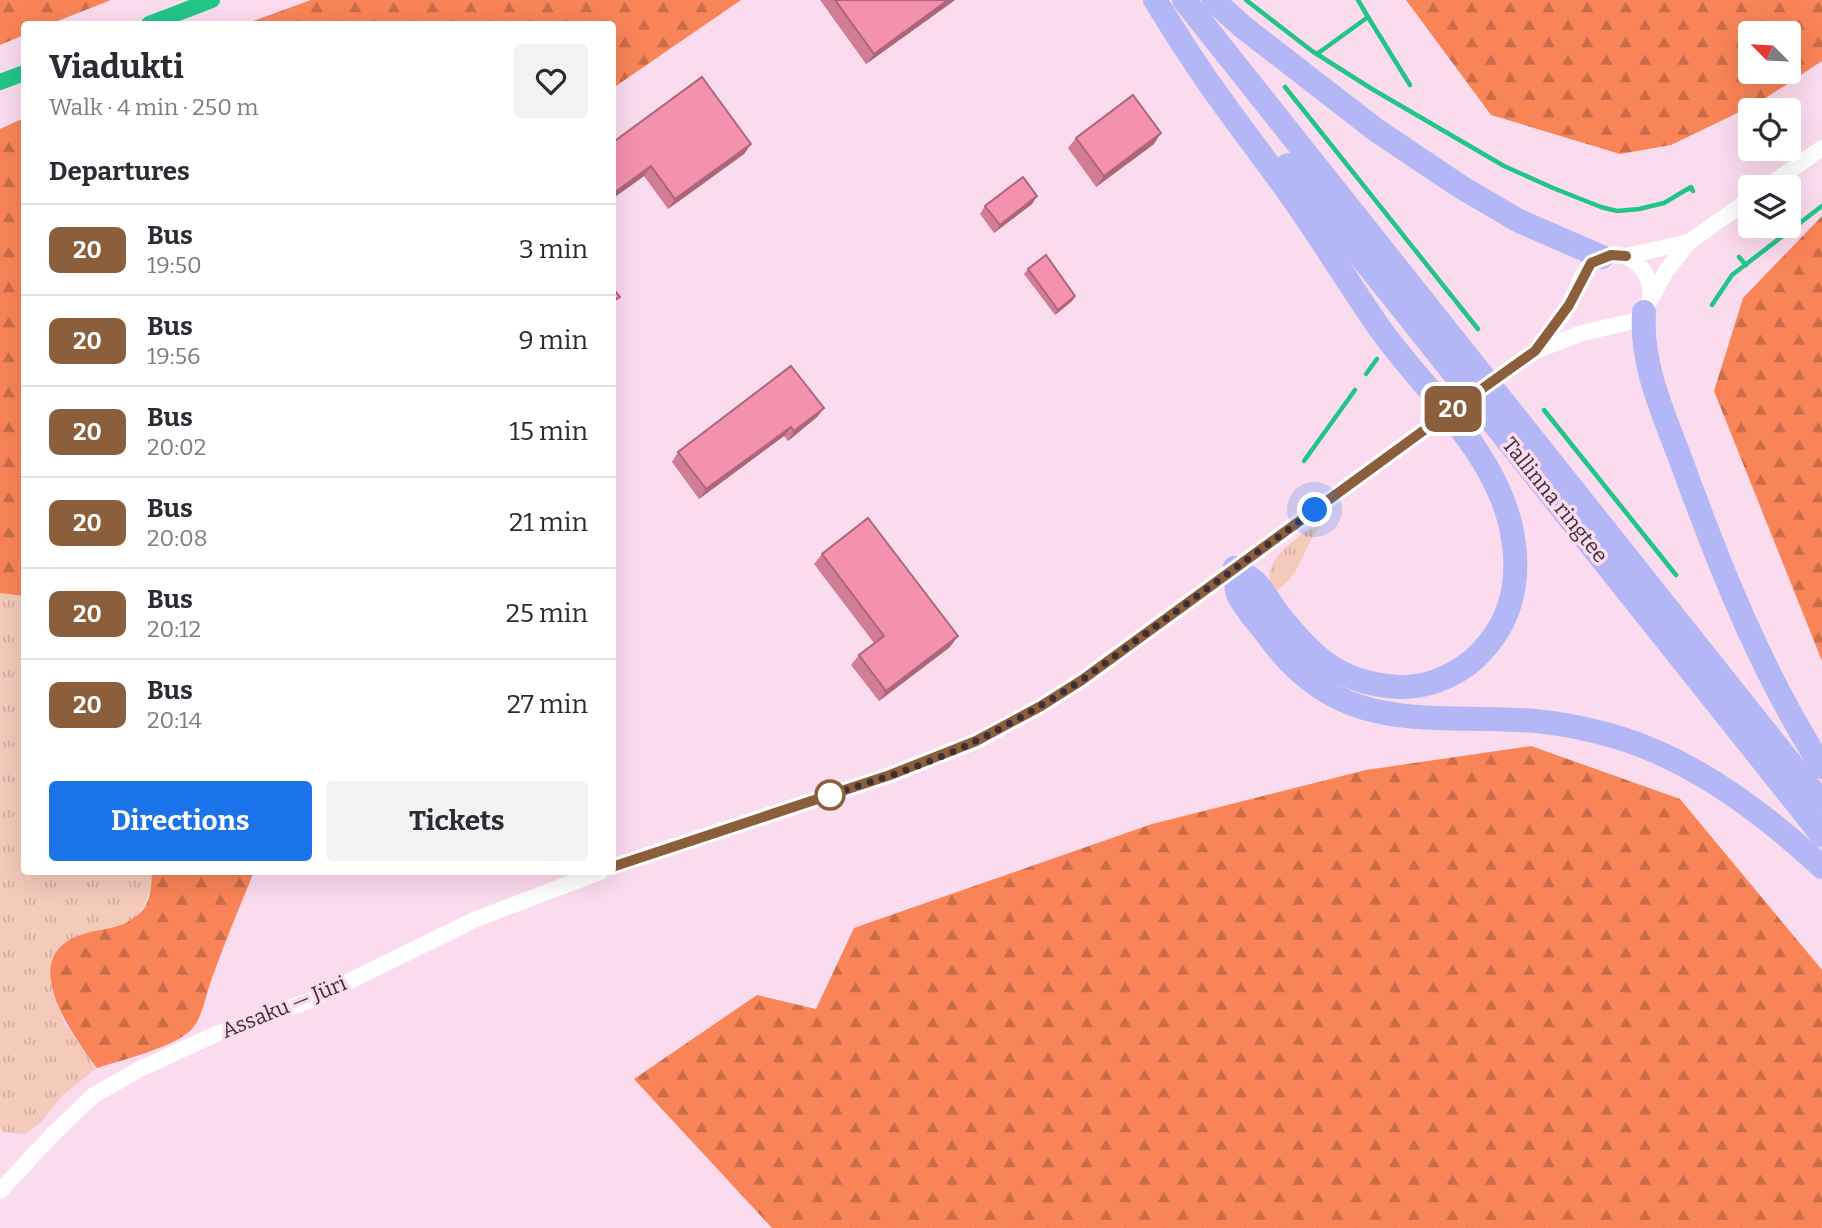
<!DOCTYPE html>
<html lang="en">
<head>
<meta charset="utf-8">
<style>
	body { margin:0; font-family:Bitter,serif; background:#f2f2f3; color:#2b2b33; height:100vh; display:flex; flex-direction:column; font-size:26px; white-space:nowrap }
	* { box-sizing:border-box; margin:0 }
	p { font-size:23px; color:#7c7c81 }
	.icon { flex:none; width:38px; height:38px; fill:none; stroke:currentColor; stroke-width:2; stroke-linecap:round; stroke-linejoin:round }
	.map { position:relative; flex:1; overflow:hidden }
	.sheet { position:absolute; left:21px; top:21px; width:595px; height:854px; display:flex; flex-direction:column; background:#fff; border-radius:7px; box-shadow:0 7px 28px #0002 }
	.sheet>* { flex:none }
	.badge { padding:0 14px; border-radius:10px; font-size:24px; line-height:46px }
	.needle { width:46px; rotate:294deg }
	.fabs { position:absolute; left:1738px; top:21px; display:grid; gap:14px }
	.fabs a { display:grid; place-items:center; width:63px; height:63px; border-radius:7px; background:#fff; box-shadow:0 7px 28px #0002; font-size:35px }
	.you { position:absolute; width:35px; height:35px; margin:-18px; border:5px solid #fff; border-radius:50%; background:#1a73e8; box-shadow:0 0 0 10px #1a73e833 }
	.map>.badge { position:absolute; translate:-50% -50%; box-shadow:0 0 0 4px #fff }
	h2 { padding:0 28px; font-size:26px; line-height:63px }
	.round { display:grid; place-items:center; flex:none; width:74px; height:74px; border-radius:7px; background:#f2f2f3 }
	.summary { display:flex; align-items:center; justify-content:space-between; height:119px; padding:0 28px }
	h1 { font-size:33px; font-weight:700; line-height:52px }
	.cta { display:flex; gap:14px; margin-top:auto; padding:14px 28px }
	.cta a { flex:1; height:80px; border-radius:7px; background:#1a73e8; color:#fff; font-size:28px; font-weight:700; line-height:80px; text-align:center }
	.cta a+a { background:#f2f2f3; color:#2b2b33 }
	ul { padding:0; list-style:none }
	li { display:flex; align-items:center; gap:21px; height:91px; padding:0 28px; border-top:2px solid #e1e1e2 }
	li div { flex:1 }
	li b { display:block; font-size:26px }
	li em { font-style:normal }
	li .badge { min-width:77px; font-weight:700; text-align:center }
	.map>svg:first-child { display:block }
	.grass { fill:url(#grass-tufts) }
	.forest { fill:url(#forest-firs); fill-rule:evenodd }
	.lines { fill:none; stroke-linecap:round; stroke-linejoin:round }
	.stream { stroke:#22c588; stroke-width:4.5 }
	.canal { stroke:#22c588; stroke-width:16 }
	.minor { stroke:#fff; stroke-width:16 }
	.highway { stroke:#b3b7f5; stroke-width:24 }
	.wall { fill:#d27d96 }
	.shaded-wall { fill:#ab667a }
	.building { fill:#f491ae; stroke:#ab667a; stroke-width:2 }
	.line-casing { stroke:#fff; stroke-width:16 }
	.line { stroke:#8b5e3c; stroke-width:10 }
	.walk { stroke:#3e2e38; stroke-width:7; stroke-dasharray:0 12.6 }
	.stop-dot { fill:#fff; stroke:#8b5e3c; stroke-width:3.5 }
	.labels { text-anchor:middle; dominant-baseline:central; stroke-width:7; stroke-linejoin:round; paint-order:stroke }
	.street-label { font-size:21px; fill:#3e2e38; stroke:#fbdbee }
</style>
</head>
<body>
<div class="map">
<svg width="1822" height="1228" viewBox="0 0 1822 1228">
	<defs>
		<pattern id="grass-tufts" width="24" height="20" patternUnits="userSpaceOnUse" patternTransform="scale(1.75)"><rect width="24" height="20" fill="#f4caba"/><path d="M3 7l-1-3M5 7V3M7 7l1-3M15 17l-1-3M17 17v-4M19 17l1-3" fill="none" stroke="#d2aea1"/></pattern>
		<pattern id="forest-firs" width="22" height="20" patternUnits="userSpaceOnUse" patternTransform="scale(1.75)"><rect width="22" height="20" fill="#f98457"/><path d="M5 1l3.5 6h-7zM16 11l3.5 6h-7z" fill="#cb6c49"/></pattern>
	</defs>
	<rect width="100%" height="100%" fill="#fbdbee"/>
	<g class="grass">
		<path d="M1316 524H1322C1301 548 1305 571 1275 592 1254 563 1297 539 1316 524Z"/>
		<path d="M0 593 24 596V872H152C148 919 131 927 86 933L51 990 66 1026 97 1068 63 1095 40 1123 25 1134 2 1132 0 1126Z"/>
	</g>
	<g class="forest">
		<path d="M0 0H111L50 24H24V35L0 45Z"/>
		<path d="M311 0H741L613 88 612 24H245Z"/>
		<path d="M1406 0H1822V61L1758 103 1671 145 1620 154 1491 115ZM1750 33H1788V72H1750Z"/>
		<path d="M24 118V596L0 593V129Z"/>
		<path d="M1822 216V661L1714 391 1743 298Z"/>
		<path d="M1531 746 1680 799 1822 970V1228H772L634 1079 757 995 816 1009 854 928 1152 824 1366 770Z"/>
		<path d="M152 872H254C239 908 224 944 211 981 205 997 203 1017 191 1030 172 1048 122 1060 97 1068 71 1033 12 953 87 933 109 927 121 930 141 912 151 903 151 885 152 872Z"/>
	</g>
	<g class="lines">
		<g class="stream">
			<path d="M1246 0 1312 51 1372 89 1504 166 1553 188 1601 207 1617 211 1639 209 1664 203 1691 187 1693 191"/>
			<path d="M1368 17 1410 85"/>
			<path d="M1317 54 1368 17 1358 0"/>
			<path d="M1285 87 1478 329"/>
			<path d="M1739 257 1746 265"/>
			<path d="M1712 305 1732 275 1822 206"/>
			<path d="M1366 374 1377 359"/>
			<path d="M1544 410 1676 575"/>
			<path d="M1304 461 1355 390"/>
		</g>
		<g class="canal">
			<path d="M149 24 212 0"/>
			<path d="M0 82 24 73"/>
		</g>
		<g class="minor">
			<path d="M1766 187 1822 148"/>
			<path d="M1626 256 1689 242"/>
			<path d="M1537 350C1548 335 1559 321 1569 305 1576 292 1581 273 1592 263 1619 240 1654 267 1650 297"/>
			<path d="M612 867 890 775 977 741 1041 706 1082 680 1416 436 1535 351 1582 333 1634 321 1644 312 1666 271 1689 242 1750 199"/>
			<path d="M0 1191 54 1133 94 1095 140 1069 216 1034 311 1000 474 920 600 872"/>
		</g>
		<g class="highway">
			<path d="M1155 0C1173 29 1191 58 1211 86 1238 125 1267 161 1294 200 1323 241 1349 284 1378 326 1423 390 1493 447 1511 527 1522 579 1513 624 1473 660 1453 677 1425 688 1399 687 1341 684 1313 658 1279 615 1271 605 1265 593 1257 584 1251 578 1242 573 1235 568"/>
			<path d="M1184 0 1822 803"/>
			<path d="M1213 0 1243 27 1376 130 1461 187 1519 221 1602 257"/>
			<path d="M1288 165 1822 835"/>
			<path d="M1644 312C1640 366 1665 417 1683 466 1721 570 1762 673 1822 767"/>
			<path d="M1235 568C1236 576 1235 587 1238 594 1245 610 1260 624 1269 637 1338 732 1416 715 1518 720 1553 721 1590 729 1623 739 1698 763 1765 814 1822 867"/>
		</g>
	</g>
	<g class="wall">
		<path d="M820 0H955L866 64Z"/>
		<path d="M1076 138 1154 144 1096 187 1068 148Z"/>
		<path d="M612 143 751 144 744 154 668 209 644 176 612 199Z"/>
		<path d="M1037 196 1032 204 994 233 980 214 985 206Z"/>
		<path d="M1028 269 1075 296 1072 301 1055 315 1024 274Z"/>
		<path d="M824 408 817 417 788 441 784 436 699 499 672 462 678 452Z"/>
		<path d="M822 554 950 647 879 701 851 665 859 655 874 643 814 564Z"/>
	</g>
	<g class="shaded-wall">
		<path d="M948 0H955L866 64 874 54Z"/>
		<path d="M1161 133 1154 144 1096 187 1104 176Z"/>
		<path d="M751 144 744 154 668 209 675 199Z"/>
		<path d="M651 166 644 176 612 199V195L614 193Z"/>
		<path d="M1037 196 1032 204 994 233 1000 225Z"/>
		<path d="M1075 296 1072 301 1055 315 1058 310Z"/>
		<path d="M824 408 817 417 788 441 794 431Z"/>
		<path d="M791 427 784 436 699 499 706 489Z"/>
		<path d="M958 636 950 647 879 701 886 691Z"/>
	</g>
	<g class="building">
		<path d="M835 0H948L874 54Z"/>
		<path d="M702 77 751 144 675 199 651 166 614 193 612 190V143Z"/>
		<path d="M1133 95 1161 133 1104 176 1076 138Z"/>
		<path d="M1023 177 1037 196 1000 225 985 206Z"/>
		<path d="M1046 255 1075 296 1058 310 1028 269Z"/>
		<path d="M612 287 620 297 612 302Z"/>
		<path d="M791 366 824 408 794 431 791 427 706 489 678 452Z"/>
		<path d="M868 518 958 636 886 691 859 655 884 636 822 554Z"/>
	</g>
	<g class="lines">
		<defs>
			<path id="line" d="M612 867 890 775 976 741 1041 706 1082 680 1416 436 1535 351 1569 305 1591 263 1611 255 1626 256"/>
		</defs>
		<use href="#line" class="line-casing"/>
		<use href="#line" class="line"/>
		<path class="walk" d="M830 795 826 796C877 780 930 764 978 740 1014 722 1048 702 1082 680L1315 510"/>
	</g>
	<circle class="stop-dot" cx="830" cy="795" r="14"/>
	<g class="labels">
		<g class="street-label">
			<text transform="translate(1555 500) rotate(51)">Tallinna ringtee</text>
			<text transform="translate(284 1007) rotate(-22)">Assaku — Jüri</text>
		</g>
	</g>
</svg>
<div class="fabs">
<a><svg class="needle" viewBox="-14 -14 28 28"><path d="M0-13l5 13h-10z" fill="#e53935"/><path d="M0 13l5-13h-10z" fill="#7c7c81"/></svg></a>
<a><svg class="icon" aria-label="locate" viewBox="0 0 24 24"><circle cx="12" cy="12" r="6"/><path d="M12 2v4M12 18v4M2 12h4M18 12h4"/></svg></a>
<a><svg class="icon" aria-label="layers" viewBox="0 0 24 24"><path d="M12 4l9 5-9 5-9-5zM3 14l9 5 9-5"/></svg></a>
</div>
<div class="you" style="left:1315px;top:510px"></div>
<b class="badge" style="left:1453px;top:409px;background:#8b5e3c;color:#fff">20</b>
<section class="sheet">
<div class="summary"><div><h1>Viadukti</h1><p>Walk · 4 min · 250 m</p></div><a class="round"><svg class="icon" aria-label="heart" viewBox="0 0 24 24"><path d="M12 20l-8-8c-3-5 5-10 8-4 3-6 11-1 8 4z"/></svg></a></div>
<h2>Departures</h2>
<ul>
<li><span class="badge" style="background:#8b5e3c;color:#fff">20</span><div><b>Bus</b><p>19:50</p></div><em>3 min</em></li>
<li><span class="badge" style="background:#8b5e3c;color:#fff">20</span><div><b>Bus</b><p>19:56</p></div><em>9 min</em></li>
<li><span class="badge" style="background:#8b5e3c;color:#fff">20</span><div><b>Bus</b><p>20:02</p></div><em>15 min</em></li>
<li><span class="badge" style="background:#8b5e3c;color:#fff">20</span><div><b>Bus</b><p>20:08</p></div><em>21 min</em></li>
<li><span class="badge" style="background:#8b5e3c;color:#fff">20</span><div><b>Bus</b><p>20:12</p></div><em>25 min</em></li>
<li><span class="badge" style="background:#8b5e3c;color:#fff">20</span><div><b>Bus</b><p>20:14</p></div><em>27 min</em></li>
</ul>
<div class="cta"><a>Directions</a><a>Tickets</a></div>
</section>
</div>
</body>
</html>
